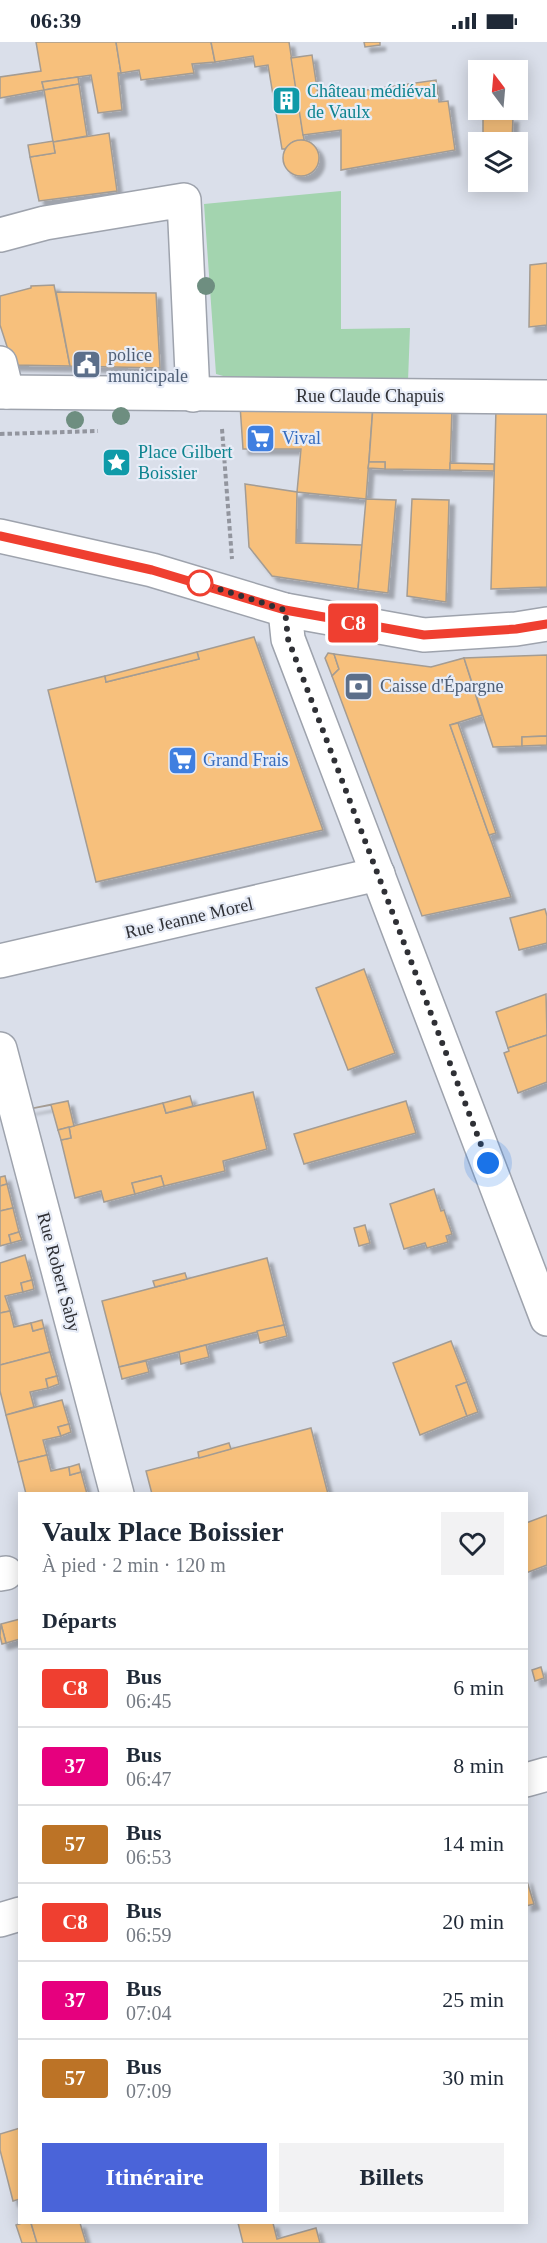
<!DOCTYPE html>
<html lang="fr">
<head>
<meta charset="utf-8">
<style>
	body { margin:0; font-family:Georgia,serif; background:#f2f2f3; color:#1f2937; height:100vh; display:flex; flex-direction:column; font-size:22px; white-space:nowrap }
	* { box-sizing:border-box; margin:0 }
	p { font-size:20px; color:#747a83 }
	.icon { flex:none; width:33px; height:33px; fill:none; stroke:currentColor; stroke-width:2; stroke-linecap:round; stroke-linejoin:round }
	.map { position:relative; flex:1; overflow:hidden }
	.details { position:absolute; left:18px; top:1450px; width:510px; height:732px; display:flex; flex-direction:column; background:#fff; border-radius:0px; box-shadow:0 3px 15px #0003 }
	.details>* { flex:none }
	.badge { padding:0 12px; border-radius:4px; font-size:21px; line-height:39px }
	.needle { width:39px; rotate:344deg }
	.tools { position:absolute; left:468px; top:18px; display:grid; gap:12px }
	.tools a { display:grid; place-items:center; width:60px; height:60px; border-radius:0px; background:#fff; box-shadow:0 3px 15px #0003; font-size:30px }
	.you { position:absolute; width:30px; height:30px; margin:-15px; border:4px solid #fff; border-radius:50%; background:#1a73e8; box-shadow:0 0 0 9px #1a73e833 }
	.map>.badge { position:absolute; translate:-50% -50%; box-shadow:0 0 0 3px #fff }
	h2 { padding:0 24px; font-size:22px; line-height:54px }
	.round { display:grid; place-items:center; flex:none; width:63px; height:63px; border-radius:0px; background:#f2f2f3 }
	.head { display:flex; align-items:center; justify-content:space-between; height:102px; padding:0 24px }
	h1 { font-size:28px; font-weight:700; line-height:45px }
	.action { display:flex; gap:12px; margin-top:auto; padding:12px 24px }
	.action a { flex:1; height:69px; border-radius:0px; background:#4a64d9; color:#fff; font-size:24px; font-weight:700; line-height:69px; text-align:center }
	.action a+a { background:#f2f2f3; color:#1f2937 }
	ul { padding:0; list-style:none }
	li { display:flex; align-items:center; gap:18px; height:78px; padding:0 24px; border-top:2px solid #e0e1e3 }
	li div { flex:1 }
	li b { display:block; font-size:22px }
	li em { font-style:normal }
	li .badge { min-width:66px; font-weight:700; text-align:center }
	.status { display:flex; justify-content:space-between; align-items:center; height:42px; padding:0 30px; background:#fff; direction:ltr }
	.status svg { height:16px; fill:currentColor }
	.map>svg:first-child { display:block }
	.green { fill:#a3d4af }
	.building { fill:#f7c07b; stroke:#a49c93; stroke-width:1.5; filter:url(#shadow) }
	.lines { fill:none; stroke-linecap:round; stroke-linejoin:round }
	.street-casing { stroke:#9ea3ad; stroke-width:36 }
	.secondary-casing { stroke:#9ea3ad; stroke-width:36 }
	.path { stroke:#92959e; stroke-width:4; stroke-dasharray:4.5 3; stroke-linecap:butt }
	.street { stroke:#fff; stroke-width:33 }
	.secondary { stroke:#fff; stroke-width:33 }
	.tree { fill:#6e8e80 }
	.line-casing { stroke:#fff; stroke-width:14 }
	.line { stroke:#ef3f30; stroke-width:9 }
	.walk { stroke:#2f3035; stroke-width:6; stroke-dasharray:0 10.8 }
	.stop-dot { fill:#fff; stroke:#ef3f30; stroke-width:3 }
	.labels { text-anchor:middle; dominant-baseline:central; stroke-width:4.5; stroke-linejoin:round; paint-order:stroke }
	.culture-label { font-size:18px; fill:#0d838f; stroke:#e7ecf7; text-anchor:start }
	.service-label { font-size:18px; fill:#4e5e75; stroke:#e7ecf7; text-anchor:start }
	.street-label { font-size:18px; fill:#2f3035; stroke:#e7ecf7 }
	.shop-label { font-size:18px; fill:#366cbe; stroke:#e7ecf7; text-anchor:start }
</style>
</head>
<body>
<div class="status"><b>06:39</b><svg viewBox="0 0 49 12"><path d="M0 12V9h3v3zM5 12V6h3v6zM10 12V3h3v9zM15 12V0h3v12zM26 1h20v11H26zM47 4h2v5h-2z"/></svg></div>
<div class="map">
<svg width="547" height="2201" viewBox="0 0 547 2201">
	<defs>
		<filter id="shadow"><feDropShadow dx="5.5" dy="5.5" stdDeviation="1.5" flood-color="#0004"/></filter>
	</defs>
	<rect width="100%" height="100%" fill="#dadfea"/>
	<path class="green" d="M341 149V287L410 286 408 339 245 340 216 332 204 162Z"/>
	<g class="building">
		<path d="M36 0H116L121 31H118L122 68 98 71 91 33 42 40 44 48 0 56V35L41 29Z"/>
		<path d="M116 0H211L215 20 192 22 194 31 141 38 139 28 121 31Z"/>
		<path d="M211 0H289L304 98 293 100 285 107H282L268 23 255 25 253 14 215 20Z"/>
		<path d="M364 0H380V3L365 5Z"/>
		<path d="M312 13 318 53 325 54 436 38 439 60 448 59 455 108 341 128V88L303 93 291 16Z"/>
		<path d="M78 35 79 42 44 48 42 40Z"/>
		<path d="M79 42 87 94 53 100 44 48Z"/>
		<path d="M483 74 513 75 512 100H483Z"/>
		<path d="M109 91 117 149 39 159 30 115 55 111 53 100Z"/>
		<circle cx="301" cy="116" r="18"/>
		<path d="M53 99 55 111 30 115 28 103Z"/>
		<path d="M547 221V283L529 285 530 223Z"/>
		<path d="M54 243 70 324 13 323 0 283V254L31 246V244Z"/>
		<path d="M56 250 156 251 160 326 70 324Z"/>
		<path d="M240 363 373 364 366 457 297 450 301 407H243Z"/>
		<path d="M373 364 452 366 450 428 385 427V420H369Z"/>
		<path d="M496 367 547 368V545L491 547Z"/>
		<path d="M369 420H385V427L368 426Z"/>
		<path d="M450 421 494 422V429L450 428Z"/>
		<path d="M245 442 297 450 296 501 362 503 358 547 272 534 249 505Z"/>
		<path d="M366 457 396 458 388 551 358 547Z"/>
		<path d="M412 457 449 458 446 560 407 554Z"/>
		<path d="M254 595 323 788 96 840 48 648 105 634 106 640 199 617 197 610Z"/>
		<path d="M197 610 199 617 106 640 105 634Z"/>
		<path d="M328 611 334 612 339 627 332 634 325 616Z"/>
		<path d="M334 612 431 625 464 616 482 673 450 683 511 855 422 874 332 634 339 627Z"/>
		<path d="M547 613V694L522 695V704L493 705 464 616Z"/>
		<path d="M458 681 496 791 489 793 450 683Z"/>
		<path d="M547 694V703L522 704V695Z"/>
		<path d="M545 867 547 874V901L519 908 510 876Z"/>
		<path d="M364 927 395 1011 348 1028 316 946Z"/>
		<path d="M546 952 547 993 508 1006 496 970Z"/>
		<path d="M547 993V1040L518 1051 504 1011 509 1009 508 1006Z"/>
		<path d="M253 1050 267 1107 223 1119 225 1129 164 1144 161 1134 132 1141 135 1152 104 1160 101 1149 75 1156 61 1098 71 1096 69 1085 163 1061 166 1071Z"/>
		<path d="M190 1054 193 1064 166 1071 163 1061Z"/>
		<path d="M68 1059 74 1084 58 1088 51 1063 29 1067Z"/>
		<path d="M406 1059 416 1091 304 1122 294 1092Z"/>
		<path d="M69 1085 71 1096 61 1098 58 1088Z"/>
		<path d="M5 1134 7 1142 0 1144V1135Z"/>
		<path d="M161 1134 164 1144 135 1152 132 1141Z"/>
		<path d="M7 1142 13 1166 0 1169V1144Z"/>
		<path d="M434 1147 441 1169 444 1168 452 1192 446 1194 448 1200 427 1206 425 1201 404 1207 390 1162Z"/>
		<path d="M13 1166 19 1190 9 1193 11 1201 0 1204V1169Z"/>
		<path d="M365 1183 370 1201 359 1204 354 1186Z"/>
		<path d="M19 1190 22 1198 11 1201 9 1193Z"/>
		<path d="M25 1213 32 1238 21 1241 23 1250 5 1254 10 1269 0 1271V1221Z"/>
		<path d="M267 1216 284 1283 119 1325 102 1259Z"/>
		<path d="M185 1231 187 1237 155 1245 153 1239Z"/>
		<path d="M32 1238 34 1247 23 1250 21 1241Z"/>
		<path d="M10 1269 14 1285 31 1281 33 1289 44 1286 50 1310 0 1323V1271Z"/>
		<path d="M42 1278 44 1286 33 1289 31 1281Z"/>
		<path d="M284 1283 287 1294 260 1301 257 1289Z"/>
		<path d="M451 1299 467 1340 456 1344 467 1374 420 1393 393 1321Z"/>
		<path d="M206 1303 209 1315 181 1322 179 1310Z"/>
		<path d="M50 1310 57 1334 46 1337 48 1346 30 1350 34 1365 6 1373 0 1349V1323Z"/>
		<path d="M146 1319 149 1330 122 1337 119 1325Z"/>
		<path d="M57 1334 59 1342 48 1346 46 1337Z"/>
		<path d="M467 1340 478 1370 467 1374 456 1344Z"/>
		<path d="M62 1358 69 1382 58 1385 61 1394 43 1398 47 1413 18 1420 6 1373Z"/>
		<path d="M69 1382 71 1390 61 1394 58 1385Z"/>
		<path d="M311 1386 328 1452H152L146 1429Z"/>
		<path d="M229 1401 231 1407 199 1416 198 1410Z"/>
		<path d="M47 1413 51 1429 69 1425 70 1433 81 1430 87 1452H26L18 1420Z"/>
		<path d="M79 1422 81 1430 70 1433 69 1425Z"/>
		<path d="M547 1473V1523L526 1531V1481Z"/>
		<path d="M20 1577V1597L6 1601 1 1582Z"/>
		<path d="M1 1582 6 1601 2 1602 0 1594Z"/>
		<path d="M541 1625 544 1636 535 1639 532 1628Z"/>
		<path d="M526 1836 534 1862 526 1864Z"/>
		<path d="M20 2086V2157L13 2159 0 2108V2092Z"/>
		<path d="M22 2181H31L37 2201H22L16 2183Z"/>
		<path d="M31 2181H80L86 2201H37Z"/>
		<path d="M238 2181H273L277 2197 316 2186 320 2201H243Z"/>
	</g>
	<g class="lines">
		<defs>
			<g id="street">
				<path d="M0 193 45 181 184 158 193 353"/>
				<path d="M0 321 7 350"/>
				<path d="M0 350 547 355"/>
				<path d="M285 568 288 597 547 1277"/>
				<path d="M0 919 378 832"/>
				<path d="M0 1007 117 1452"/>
				<path d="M0 1532 6 1531"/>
				<path d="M526 1738 547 1732"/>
				<path d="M0 1878 20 1872"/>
			</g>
			<path id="secondary" d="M0 494 152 528 285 568 424 593 516 587 547 582"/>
		</defs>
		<use href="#street" class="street-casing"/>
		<use href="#secondary" class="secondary-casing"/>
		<g class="path">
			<path d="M222 387 232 517"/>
			<path d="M0 392 98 389"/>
		</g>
		<use href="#street" class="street"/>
		<use href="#secondary" class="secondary"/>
	</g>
	<g class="tree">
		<circle cx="206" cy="244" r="9"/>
		<circle cx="121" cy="374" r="9"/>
		<circle cx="75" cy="378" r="9"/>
	</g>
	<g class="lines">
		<defs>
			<path id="line" d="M0 494 152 528 285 568 424 593 516 587 547 582"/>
		</defs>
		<use href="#line" class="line-casing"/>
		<use href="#line" class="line"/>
		<path class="walk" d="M200 541 285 568 288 597 488 1121"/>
	</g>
	<defs>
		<symbol id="building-square" viewBox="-11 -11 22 22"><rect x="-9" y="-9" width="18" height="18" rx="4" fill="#0f9aa8" stroke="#e7ecf7"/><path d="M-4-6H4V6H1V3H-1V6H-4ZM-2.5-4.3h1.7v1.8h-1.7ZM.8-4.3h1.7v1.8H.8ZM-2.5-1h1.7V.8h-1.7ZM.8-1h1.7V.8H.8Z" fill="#fff"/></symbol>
		<symbol id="civic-square" viewBox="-11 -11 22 22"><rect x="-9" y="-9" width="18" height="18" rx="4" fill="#5c6f8a" stroke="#e7ecf7"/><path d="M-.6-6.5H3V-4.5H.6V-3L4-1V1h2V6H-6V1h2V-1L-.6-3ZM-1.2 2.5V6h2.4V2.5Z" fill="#fff"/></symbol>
		<symbol id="supermarket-square" viewBox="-11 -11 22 22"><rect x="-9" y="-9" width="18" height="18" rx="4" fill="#3f7fe0" stroke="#e7ecf7"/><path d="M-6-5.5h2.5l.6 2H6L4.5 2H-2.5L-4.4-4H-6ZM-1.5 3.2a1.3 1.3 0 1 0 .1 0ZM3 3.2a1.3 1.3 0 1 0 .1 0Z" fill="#fff"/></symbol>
		<symbol id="sight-square" viewBox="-11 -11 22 22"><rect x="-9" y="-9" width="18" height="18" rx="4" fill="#0f9aa8" stroke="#e7ecf7"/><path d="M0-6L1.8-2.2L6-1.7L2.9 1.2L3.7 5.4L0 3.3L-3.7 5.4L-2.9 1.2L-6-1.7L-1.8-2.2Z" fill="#fff"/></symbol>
		<symbol id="bank-square" viewBox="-11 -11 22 22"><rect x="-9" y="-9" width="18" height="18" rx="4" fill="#5c6f8a" stroke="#e7ecf7"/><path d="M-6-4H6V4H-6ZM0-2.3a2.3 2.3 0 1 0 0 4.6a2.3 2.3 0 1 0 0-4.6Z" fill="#fff"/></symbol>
	</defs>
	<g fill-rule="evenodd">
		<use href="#building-square" x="270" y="42" width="33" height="33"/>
		<use href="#civic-square" x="70" y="306" width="33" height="33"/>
		<use href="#supermarket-square" x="244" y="380" width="33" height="33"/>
		<use href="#sight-square" x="100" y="404" width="33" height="33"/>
		<use href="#bank-square" x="342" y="628" width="33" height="33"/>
		<use href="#supermarket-square" x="166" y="702" width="33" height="33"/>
	</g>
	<circle class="stop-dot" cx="200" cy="541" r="12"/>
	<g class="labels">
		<g class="culture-label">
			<text x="307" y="49">Château médiéval<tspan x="307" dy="21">de Vaulx</tspan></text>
			<text x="138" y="410">Place Gilbert<tspan x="138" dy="21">Boissier</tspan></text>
		</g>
		<g class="service-label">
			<text x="108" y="313">police<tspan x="108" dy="21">municipale</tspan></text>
			<text x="380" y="644">Caisse d'Épargne</text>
		</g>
		<g class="street-label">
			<text x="370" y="354">Rue Claude Chapuis</text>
			<text transform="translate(189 876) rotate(-13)">Rue Jeanne Morel</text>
			<text transform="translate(59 1230) rotate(75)">Rue Robert Saby</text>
		</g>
		<g class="shop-label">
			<text x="282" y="396">Vival</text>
			<text x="203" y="718">Grand Frais</text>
		</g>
	</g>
</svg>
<div class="tools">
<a><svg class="needle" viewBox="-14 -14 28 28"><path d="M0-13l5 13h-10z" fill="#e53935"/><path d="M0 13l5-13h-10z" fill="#747a83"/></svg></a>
<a><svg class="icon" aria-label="layers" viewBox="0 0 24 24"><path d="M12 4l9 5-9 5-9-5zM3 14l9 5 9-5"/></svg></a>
</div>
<div class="you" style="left:488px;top:1121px"></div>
<b class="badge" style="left:353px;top:581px;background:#ef3f30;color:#fff">C8</b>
<section class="details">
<div class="head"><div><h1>Vaulx Place Boissier</h1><p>À pied · 2 min · 120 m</p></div><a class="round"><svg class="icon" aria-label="heart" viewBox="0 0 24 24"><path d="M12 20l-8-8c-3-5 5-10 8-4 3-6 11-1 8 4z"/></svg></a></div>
<h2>Départs</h2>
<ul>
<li><span class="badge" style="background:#ef3f30;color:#fff">C8</span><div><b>Bus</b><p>06:45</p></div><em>6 min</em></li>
<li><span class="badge" style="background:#e6007e;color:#fff">37</span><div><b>Bus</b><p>06:47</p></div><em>8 min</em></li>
<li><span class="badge" style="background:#bc7326;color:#fff">57</span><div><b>Bus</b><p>06:53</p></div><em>14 min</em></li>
<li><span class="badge" style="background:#ef3f30;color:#fff">C8</span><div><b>Bus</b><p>06:59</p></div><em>20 min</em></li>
<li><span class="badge" style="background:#e6007e;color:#fff">37</span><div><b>Bus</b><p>07:04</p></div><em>25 min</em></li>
<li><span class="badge" style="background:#bc7326;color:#fff">57</span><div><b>Bus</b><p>07:09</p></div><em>30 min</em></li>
</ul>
<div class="action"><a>Itinéraire</a><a>Billets</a></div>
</section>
</div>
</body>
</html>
